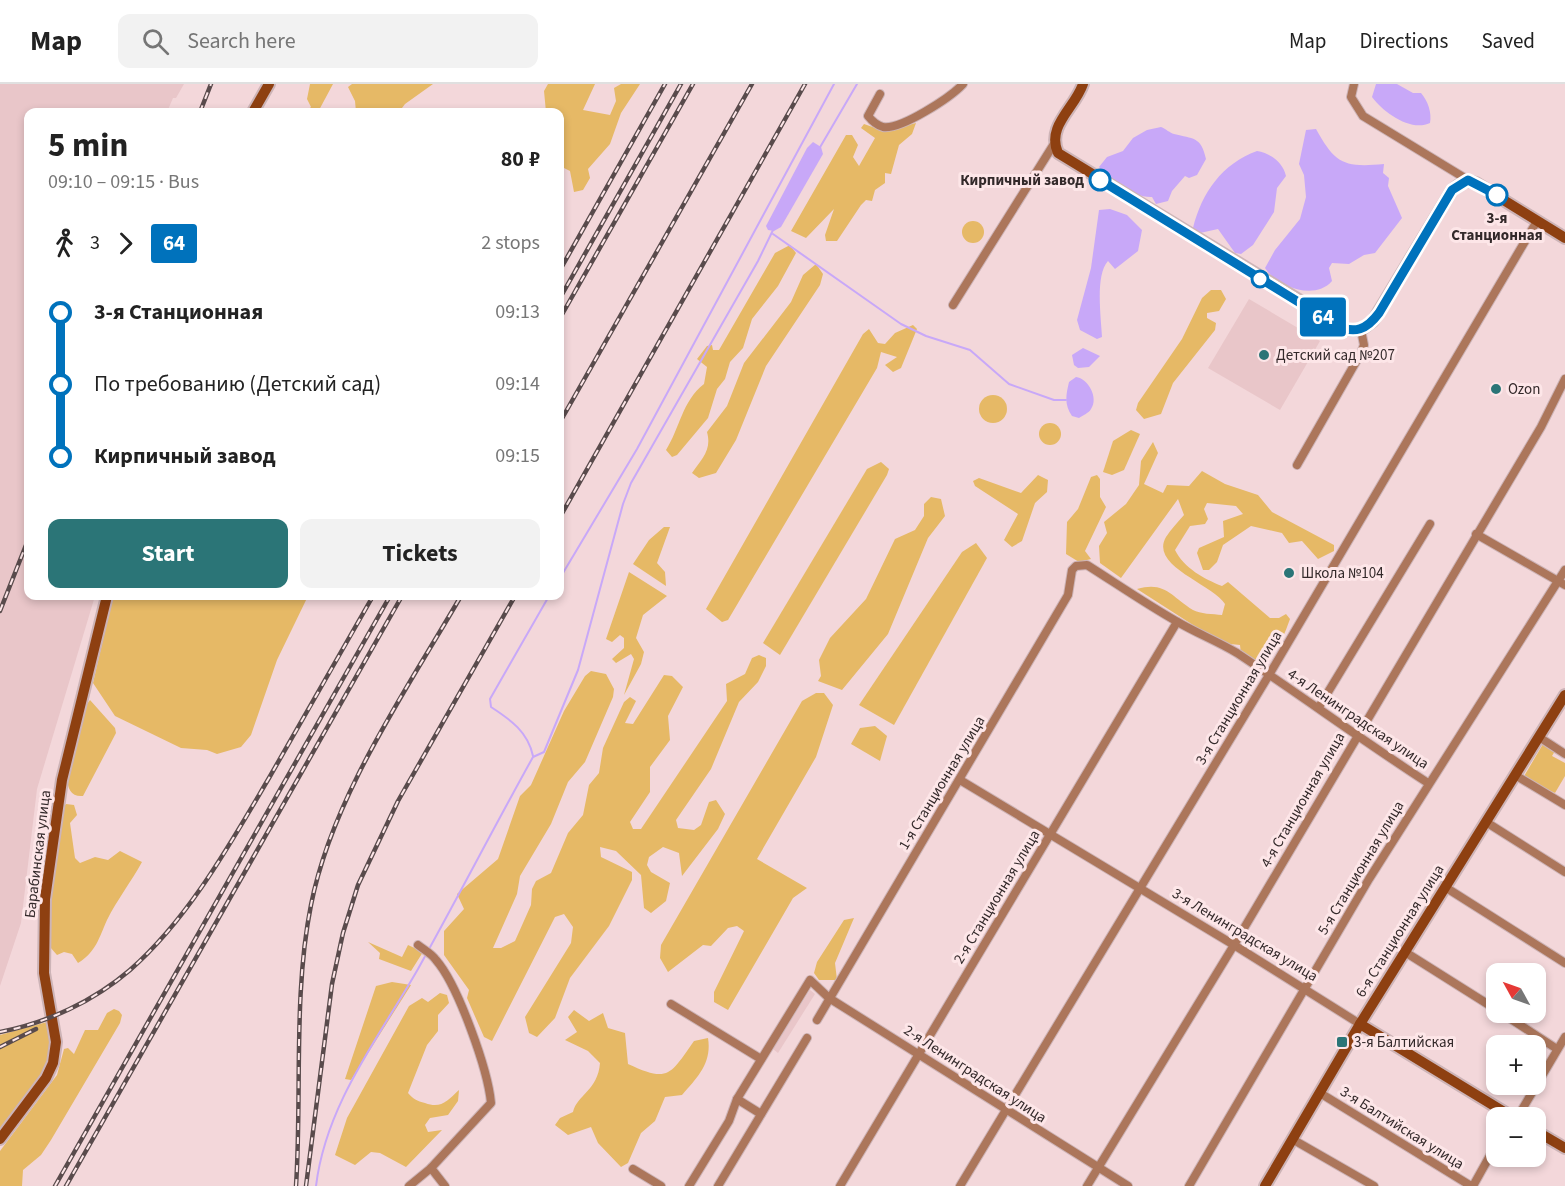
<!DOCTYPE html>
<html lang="en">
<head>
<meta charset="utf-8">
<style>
	body { margin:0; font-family:"Source Sans 3",sans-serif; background:#f2f2f2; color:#222; height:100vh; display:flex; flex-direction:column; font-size:22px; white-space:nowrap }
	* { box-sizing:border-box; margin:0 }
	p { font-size:20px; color:#767676 }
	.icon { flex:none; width:33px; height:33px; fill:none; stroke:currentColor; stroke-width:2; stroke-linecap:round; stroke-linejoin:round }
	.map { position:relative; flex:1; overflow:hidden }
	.sheet { position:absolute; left:24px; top:24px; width:540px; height:492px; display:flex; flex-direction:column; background:#fff; border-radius:12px; box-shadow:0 3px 9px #0003 }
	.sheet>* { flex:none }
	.badge { padding:0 12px; border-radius:4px; font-size:21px; line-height:39px }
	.needle { width:39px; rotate:310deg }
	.controls { position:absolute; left:1486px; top:879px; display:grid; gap:12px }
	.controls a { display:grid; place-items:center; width:60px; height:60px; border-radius:12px; background:#fff; box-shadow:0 3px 9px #0003; font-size:30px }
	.map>.badge { position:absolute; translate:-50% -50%; box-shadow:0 0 0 3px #fff }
	.legs { display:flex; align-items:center; gap:9px; height:66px; padding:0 24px; font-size:20px }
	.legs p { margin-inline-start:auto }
	.overview { display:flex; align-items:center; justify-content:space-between; height:102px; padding:0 24px }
	h1 { font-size:33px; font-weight:700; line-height:45px }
	.primary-button { display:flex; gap:12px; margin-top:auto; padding:12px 24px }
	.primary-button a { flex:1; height:69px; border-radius:12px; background:#2b7577; color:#fff; font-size:24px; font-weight:700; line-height:69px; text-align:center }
	.primary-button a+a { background:#f2f2f2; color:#222 }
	ul { padding:0 24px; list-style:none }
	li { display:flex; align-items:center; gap:21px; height:72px; font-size:22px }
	li i { display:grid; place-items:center; width:9px; height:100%; margin:0 8px; background:currentColor }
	li i::after { content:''; width:15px; height:15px; margin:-8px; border:4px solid; border-radius:50%; background:#fff }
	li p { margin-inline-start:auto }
	li:first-child i { background:linear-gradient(#0000 50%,currentColor 0) }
	li:last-child i { background:linear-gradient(currentColor 50%,#0000 0) }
	header { display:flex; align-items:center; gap:36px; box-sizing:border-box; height:84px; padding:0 30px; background:#fff; border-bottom:2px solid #e0e0e0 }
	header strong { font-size:28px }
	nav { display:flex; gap:33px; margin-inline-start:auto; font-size:21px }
	.search { width:420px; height:54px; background:#f2f2f2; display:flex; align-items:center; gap:15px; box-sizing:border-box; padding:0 21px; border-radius:12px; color:#767676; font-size:22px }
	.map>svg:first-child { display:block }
	.built { fill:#e9c6c9 }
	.green { fill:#e6b966 }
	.water { fill:#c8a8f8 }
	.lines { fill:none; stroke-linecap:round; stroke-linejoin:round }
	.stream { stroke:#c8a8f8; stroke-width:2 }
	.street-casing { stroke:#cdb4b7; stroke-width:10 }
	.secondary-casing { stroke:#cdb4b7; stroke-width:14 }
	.street { stroke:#ac765b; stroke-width:8 }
	.secondary { stroke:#8e4011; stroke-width:10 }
	.rail-casing { stroke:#594b4c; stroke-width:4.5 }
	.rail { stroke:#fde6e8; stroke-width:2; stroke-dasharray:7; stroke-linecap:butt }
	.line-1-casing { stroke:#fff; stroke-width:14 }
	.line-1 { stroke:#0072bc; stroke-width:9 }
	.stop-1-dot { fill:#fff; stroke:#0072bc; stroke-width:3 }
	.poi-dot { fill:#2b7577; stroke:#fde6e8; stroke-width:2 }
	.labels { text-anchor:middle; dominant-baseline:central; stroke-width:6; stroke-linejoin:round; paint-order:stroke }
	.stop-label { font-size:15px; font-weight:bold; fill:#33292a; stroke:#fde6e8; text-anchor:end }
	.poi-label { font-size:15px; fill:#33292a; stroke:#fde6e8; text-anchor:start }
	.street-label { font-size:15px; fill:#33292a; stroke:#fde6e8 }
</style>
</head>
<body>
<header>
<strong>Map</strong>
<div class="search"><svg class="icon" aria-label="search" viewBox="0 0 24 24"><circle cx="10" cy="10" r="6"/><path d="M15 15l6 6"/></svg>Search here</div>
<nav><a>Map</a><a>Directions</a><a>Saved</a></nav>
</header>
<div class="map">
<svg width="1565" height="1102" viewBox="0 0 1565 1102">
	<rect width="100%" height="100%" fill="#f3d7da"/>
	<g class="built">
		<path d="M0 0H184L176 14H173L167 28H28V512H95L37 705 21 839 0 902Z"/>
		<path d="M1249 215 1320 257 1280 326 1208 284Z"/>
		<path d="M810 906 815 910 778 969 773 965Z"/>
	</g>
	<g class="green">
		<path d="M310 0H333L318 28H306L311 23 307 15Z"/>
		<path d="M352 0H433L405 20 399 28H356L355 17 348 3Z"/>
		<path d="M548 0H595L583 26 610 31 616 17 614 4 621 0H640L621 29 610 60 588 85 590 94 583 106 574 108 570 87 560 82V28H546L544 7Z"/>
		<path d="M916 39 912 50 899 61 891 90 885 89V99L875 106 872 117 866 116 861 121 837 157H826L825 151 834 125 806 154 791 147 846 51H852L858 61 853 73 859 82 875 54 861 44 864 40 884 47Z"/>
		<circle cx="973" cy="148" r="11"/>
		<path d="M790 161 796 169 778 202 752 235 743 264 730 278 725 295 717 305 708 334 677 371 672 373 666 366C680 344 682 317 704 300L707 283 697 275 707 262 712 261 713 266H719L775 169Z"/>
		<path d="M816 180 823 190 820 201 766 282 736 356 716 389 699 394 692 389C702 375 712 366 707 348L727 322 744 279 791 218 803 191Z"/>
		<path d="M1211 206H1221L1226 215 1219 227 1207 229V234L1216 239 1215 246 1173 299 1161 330 1144 335 1136 326 1138 319 1182 255 1202 214Z"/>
		<path d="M913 241 917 245 901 284 893 288 885 281 897 273 881 268 877 284 728 536 722 538 706 525 863 250 869 245 878 259 885 260 895 249Z"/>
		<circle cx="993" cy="325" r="14"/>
		<circle cx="1050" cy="350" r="11"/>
		<path d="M1131 346 1140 350 1124 386 1112 391 1103 388 1113 357Z"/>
		<path d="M1153 358 1158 369 1144 400 1163 409 1167 401 1189 402 1202 387 1225 400 1258 411 1272 428 1334 461V467L1318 475 1302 457 1289 459 1282 449 1251 442 1223 461 1217 478 1209 486H1203L1197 469 1199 464 1224 453 1223 437 1243 430 1236 422 1207 419 1204 425 1208 435 1205 440 1190 442 1175 466C1184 484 1204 495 1222 502L1228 498 1270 534H1279L1286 530 1290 535C1283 554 1278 569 1258 577L1241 570 1240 561 1221 559 1137 505C1166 497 1171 513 1193 526 1200 530 1213 530 1222 531L1225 520C1213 500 1149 482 1166 453 1171 445 1178 438 1184 431L1178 415 1121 494 1100 479 1099 462 1107 449 1104 438 1126 420 1139 401 1141 377Z"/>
		<path d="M881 378 889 385 887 391 780 571 763 559 867 385Z"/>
		<path d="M1038 391 1048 396 1047 408 1035 419 1022 457 1012 463 1004 456 1018 430 975 402 973 397 979 394 1021 409Z"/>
		<path d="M1097 391 1100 395V413L1106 423 1085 467 1091 475 1079 478 1066 470 1067 438 1078 425 1091 393Z"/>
		<path d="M931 413 941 415 945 432 928 454 888 550 842 606 818 597 821 592 819 576 830 554 866 515 895 455 915 446 924 432V420Z"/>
		<path d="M664 443H670L657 479 665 488 666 502 633 480 649 456Z"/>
		<path d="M976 459 987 474 894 641 859 621 962 468Z"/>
		<path d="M629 488 667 512 643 531 636 554 644 568 641 580 624 611 634 575 631 570 616 579 612 575 624 564V554L620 551 612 558 606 555Z"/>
		<path d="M113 512H308L277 576 251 651 241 663 217 670 207 666 181 664 115 632 93 599Z"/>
		<path d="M759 571 766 574V582L758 598 739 618 711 685 676 736 678 744 694 746 701 741 709 718 716 716 725 730 718 745 682 792 679 769 663 763 649 773 647 781 651 788 670 799 666 817 651 829 644 824 641 791 616 767 600 763 601 773 632 788V796L609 842 570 894 555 934 537 953 529 949 525 933 571 859 573 843 564 830 555 833 492 957 484 953 467 914 469 906 444 871V847L464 825 457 810 498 775 520 712 531 701 564 627 585 592 591 587 606 590 614 605 613 613 585 678 568 698 551 740 520 792 517 810 493 864H501L515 857 531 821 532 805 536 797 551 789 568 749 583 731 589 701 599 689 603 664 624 618 630 613 636 617 625 639 633 640 664 591 672 592 683 603 668 632 670 656 650 683V708L630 738 633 745H641L727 617 726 600 745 590 752 574Z"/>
		<path d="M816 609H824L833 621 816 673 757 775 807 804 793 814 728 926 714 918V908L744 847 737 842 728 844 711 862 703 861 668 888 660 874 661 861 802 617Z"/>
		<path d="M90 616 115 644 116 649 83 712C49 715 80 641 84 624Z"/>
		<path d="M875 642 887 652 880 677 851 660 860 644Z"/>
		<path d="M1543 660 1555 667 1552 672 1565 679V692L1555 709 1523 694Z"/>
		<path d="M66 720 74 721 77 731 70 739 75 774 80 779 95 773 108 776 120 767 142 778C131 798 117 816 107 836 99 854 96 868 78 879L72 870 64 868 57 871 50 863C50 832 47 741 66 720Z"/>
		<path d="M854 834 835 879 837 896H819L814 889 817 878 844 836Z"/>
		<path d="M368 858 402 873 408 861 423 868 411 887 379 875 380 869Z"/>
		<path d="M392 898 411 901 351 996 345 995 376 902Z"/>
		<path d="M440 909 447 911 449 919 438 931V947L427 961 408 1009C413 1015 417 1017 425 1019 441 1025 447 1017 459 1006L458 1017 448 1031 430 1034 425 1041 428 1048 442 1046 406 1083 380 1069 371 1068 355 1081 335 1071 347 1034 409 922 422 914 428 918Z"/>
		<path d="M114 925 119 927 122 931 120 939 51 1056 41 1071 23 1086 22 1102H0V1067L57 991 64 965 68 964 74 970 85 946H98L107 929Z"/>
		<path d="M574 926 589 937 603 929 608 944 625 949 628 980C669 999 670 991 694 957L708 954C712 979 698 993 682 1011L665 1013 655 1037 641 1049 628 1079 621 1083 598 1059 591 1043 568 1051 555 1041 560 1034 573 1028C577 1011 598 1006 600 979L588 967 565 956 577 948 568 933Z"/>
		<path d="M47 938 52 960 44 990 0 1045V951Z"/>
	</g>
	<g class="water">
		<path d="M1376 0H1397L1413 9H1421C1428 17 1432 29 1430 39 1411 48 1384 29 1372 13Z"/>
		<path d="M1161 43C1166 45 1170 49 1174 50 1193 55 1201 52 1206 75L1197 91 1189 94 1185 92 1172 107 1168 117 1156 120 1152 113C1133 114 1110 96 1099 83L1107 73 1123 67 1133 54 1147 46Z"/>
		<path d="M1316 45C1335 79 1343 84 1384 80L1383 89 1389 94 1388 102 1402 134 1375 169 1364 171 1349 180 1332 179 1329 184 1332 197C1315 217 1277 203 1265 184L1275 166 1300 135 1306 113 1304 91 1299 80 1306 46Z"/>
		<path d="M813 58 821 63 823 70 781 143 774 147 768 146 766 142 807 64Z"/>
		<path d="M1257 67C1270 69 1283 78 1286 92L1277 104 1274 128 1253 161 1241 170 1235 169 1218 145 1200 149 1193 144C1202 108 1222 80 1257 67Z"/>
		<path d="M1110 125 1127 131 1142 146 1138 167 1115 185 1108 177C1095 191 1101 233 1102 253L1097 255 1080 246 1077 236 1091 184 1099 126Z"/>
		<path d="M1083 264 1100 272 1089 283 1078 284 1074 281 1072 271Z"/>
		<path d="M1076 293C1088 294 1099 314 1091 325 1089 329 1083 331 1079 334L1072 332C1064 320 1066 311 1069 298Z"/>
	</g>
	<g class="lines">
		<g class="stream">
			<path d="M819 65 857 0"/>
			<path d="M773 150 901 240 926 252 970 266 1009 300 1054 316H1066"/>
			<path d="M560 494 637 365 834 0"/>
			<path d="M533 672C528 648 511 636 491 623L490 615 549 512"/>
			<path d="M316 1102C326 1020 378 955 418 885 457 815 494 743 533 673L544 668 578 586 623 420 631 399 758 177 774 144"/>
		</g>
		<defs>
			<g id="street">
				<path d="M1354 0 1351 13 1363 32 1468 96"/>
				<path d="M880 10 868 32C872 37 876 41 883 43 901 46 951 13 963 0"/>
				<path d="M953 221 1054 60"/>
				<path d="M1297 381 1361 269 1364 261 1361 246"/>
				<path d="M1476 450 1565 501"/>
				<path d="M1319 623 1430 440"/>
				<path d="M1539 653 1565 670"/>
				<path d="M1515 691 1565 721"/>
				<path d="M960 696 1234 861 1360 940"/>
				<path d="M1486 738 1565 788"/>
				<path d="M1445 803 1565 879"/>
				<path d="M1405 868 1497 926"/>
				<path d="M671 920 761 975"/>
				<path d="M1500 928 1557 965"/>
				<path d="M817 936 1068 511 1072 486 1076 482 1087 481C1117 500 1146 520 1176 537 1196 549 1217 557 1237 569 1302 612 1363 657 1428 699"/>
				<path d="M1320 1009 1471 1102"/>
				<path d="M737 1015 761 1030"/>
				<path d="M1517 1034 1565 953"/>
				<path d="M1292 1055 1374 1102"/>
				<path d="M431 1084 445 1102"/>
				<path d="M633 1085 661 1102"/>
				<path d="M409 1102 431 1084 491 1019C488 986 458 901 436 876 431 869 424 866 418 861"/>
				<path d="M689 1102 729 1037 737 1015 810 896 829 914 1128 1102"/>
				<path d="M718 1102 807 954"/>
				<path d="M840 1102 1177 538"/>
				<path d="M960 1102 1269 591 1537 137"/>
				<path d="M1087 1102 1234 861 1541 343 1565 295"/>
				<path d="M1189 1102 1369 795 1565 486"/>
				<path d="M1473 1102 1497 1059"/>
			</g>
			<g id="secondary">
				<path d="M1083 0C1075 24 1046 42 1058 69L1348 246H1361L1373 237 1452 106C1461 99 1465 95 1476 99L1565 154"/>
				<path d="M253 28 269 0"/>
				<path d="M1360 940 1514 1034"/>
				<path d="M1536 1047 1565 1064"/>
				<path d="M0 1055 46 994 53 979 56 958 44 889 45 815 62 696 107 512"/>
				<path d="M1265 1102 1360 940 1565 611"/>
			</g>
		</defs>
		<use href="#street" class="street-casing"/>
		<use href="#secondary" class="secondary-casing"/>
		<use href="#street" class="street"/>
		<use href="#secondary" class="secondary"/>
		<defs>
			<g id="rail">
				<path d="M200 28 211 0"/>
				<path d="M560 186 665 0"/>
				<path d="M560 214 681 0"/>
				<path d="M560 234 693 0"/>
				<path d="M560 338 752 0"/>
				<path d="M560 433 805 0"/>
				<path d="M0 527 28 456"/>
				<path d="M0 948C47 939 94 917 130 886 189 834 230 760 269 694 304 633 339 572 373 512"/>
				<path d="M0 963 36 945"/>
				<path d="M55 1102 390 512"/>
				<path d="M66 1102 402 512"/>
				<path d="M296 1102C302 1011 293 910 311 821 332 713 406 607 461 512"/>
				<path d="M306 1102 332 900 343 849 358 801 398 717 515 512"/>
			</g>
		</defs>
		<use href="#rail" class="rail-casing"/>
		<use href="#rail" class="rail"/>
	</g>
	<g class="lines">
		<defs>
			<path id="line-1" d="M1100 96 1336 241C1355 251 1367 245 1379 229L1452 106 1468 96 1497 111"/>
		</defs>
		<use href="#line-1" class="line-1-casing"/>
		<use href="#line-1" class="line-1"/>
	</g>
	<g class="stop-1-dot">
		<circle cx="1100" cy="96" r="10"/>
		<circle cx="1497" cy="111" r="10"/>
		<circle cx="1260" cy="195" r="8"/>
	</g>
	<g class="poi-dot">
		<circle cx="1264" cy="271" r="6"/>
		<circle cx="1496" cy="305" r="6"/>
		<circle cx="1289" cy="489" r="6"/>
		<rect x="1336" y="952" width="12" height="12" rx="3"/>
	</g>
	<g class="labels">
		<g class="stop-label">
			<text x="1084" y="96">Кирпичный завод</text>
			<text x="1497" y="134" text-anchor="middle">3-я<tspan x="1497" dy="17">Станционная</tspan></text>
		</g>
		<g class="poi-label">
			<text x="1276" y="271">Детский сад №207</text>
			<text x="1508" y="305">Ozon</text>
			<text x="1301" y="489">Школа №104</text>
			<text x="1354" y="958">3-я Балтийская</text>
		</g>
		<g class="street-label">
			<text transform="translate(1239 614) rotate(-59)">3-я Станционная улица</text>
			<text transform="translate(1358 635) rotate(34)">4-я Ленинградская улица</text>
			<text transform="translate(942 699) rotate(-59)">1-я Станционная улица</text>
			<text transform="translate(1303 716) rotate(-60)">4-я Станционная улица</text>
			<text transform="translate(38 770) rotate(-83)">Барабинская улица</text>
			<text transform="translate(1361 784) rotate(-59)">5-я Станционная улица</text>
			<text transform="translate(997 813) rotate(-59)">2-я Станционная улица</text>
			<text transform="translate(1400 847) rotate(-58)">6-я Станционная улица</text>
			<text transform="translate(1245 851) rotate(31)">3-я Ленинградская улица</text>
			<text transform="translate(975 990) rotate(33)">2-я Ленинградская улица</text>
			<text transform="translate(1402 1044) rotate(32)">3-я Балтийская улица</text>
		</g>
	</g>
</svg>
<div class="controls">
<a><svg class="needle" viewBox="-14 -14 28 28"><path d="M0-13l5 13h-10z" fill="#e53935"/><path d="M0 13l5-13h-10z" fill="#767676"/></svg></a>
<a>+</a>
<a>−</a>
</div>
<b class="badge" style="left:1323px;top:233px;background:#0072bc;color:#fff">64</b>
<section class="sheet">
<div class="overview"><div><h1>5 min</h1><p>09:10 – 09:15 · Bus</p></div><b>80 ₽</b></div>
<div class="legs"><svg class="icon" aria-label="walk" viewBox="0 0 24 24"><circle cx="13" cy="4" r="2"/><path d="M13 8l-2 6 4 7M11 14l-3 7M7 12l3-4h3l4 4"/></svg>3<svg class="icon" aria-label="forward" viewBox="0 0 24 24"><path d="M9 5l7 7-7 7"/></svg><b class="badge" style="background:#0072bc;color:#fff">64</b><p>2 stops</p></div>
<ul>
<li><i style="color:#0072bc"></i><b>3-я Станционная</b><p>09:13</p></li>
<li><i style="color:#0072bc"></i><span>По требованию (Детский сад)</span><p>09:14</p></li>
<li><i style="color:#0072bc"></i><b>Кирпичный завод</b><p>09:15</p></li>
</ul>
<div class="primary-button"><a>Start</a><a>Tickets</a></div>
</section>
</div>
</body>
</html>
